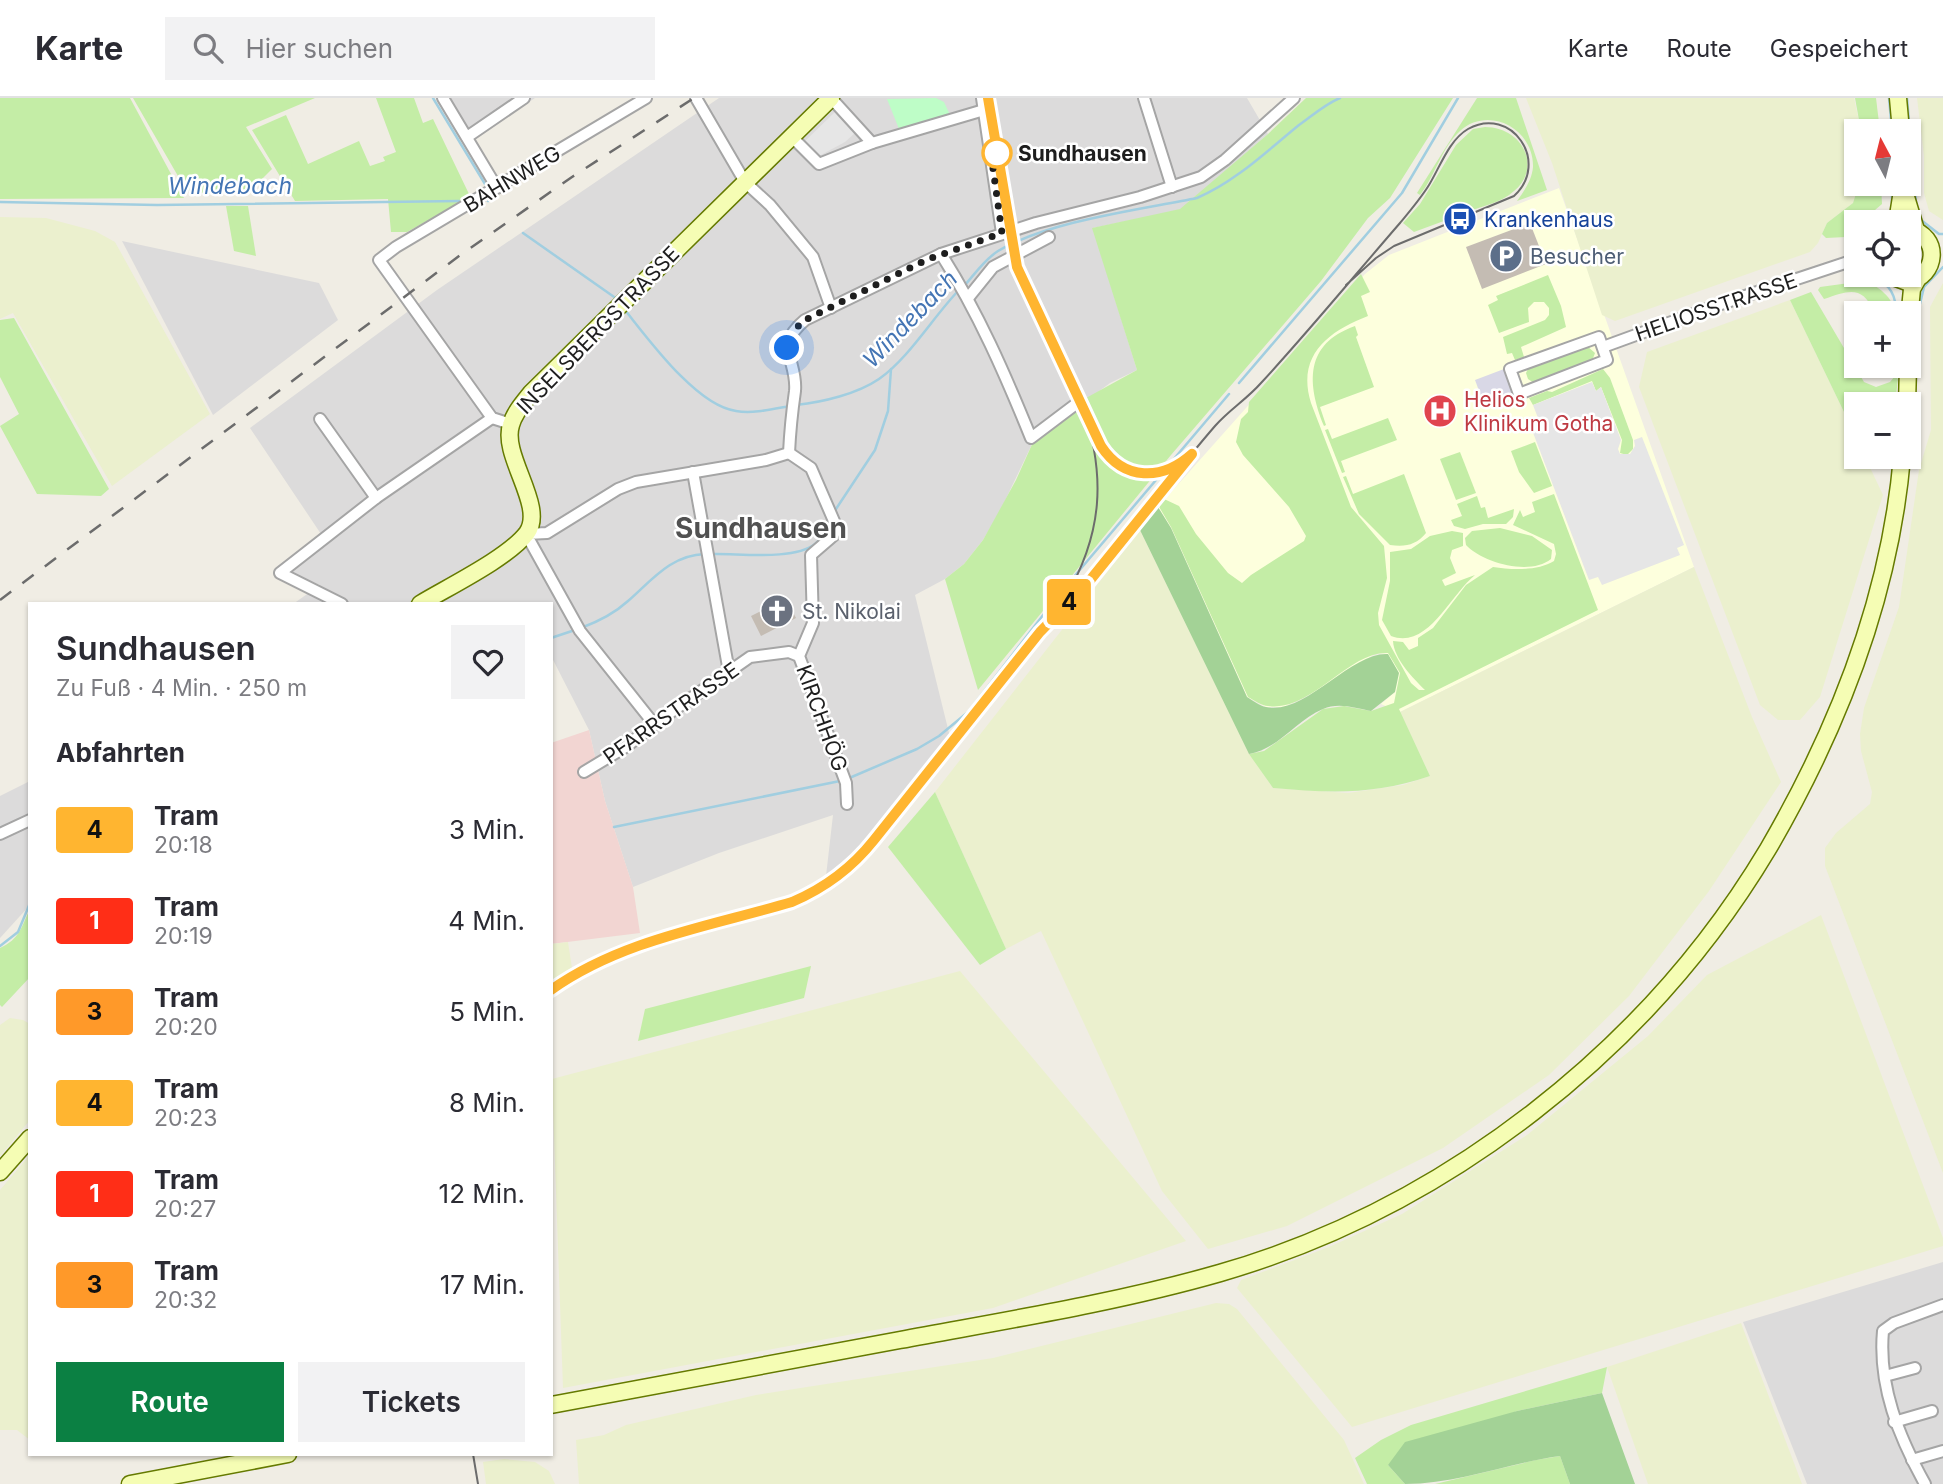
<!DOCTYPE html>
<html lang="de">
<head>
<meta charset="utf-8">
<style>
	body { margin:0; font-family:Inter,sans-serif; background:#f2f2f3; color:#2b2b33; height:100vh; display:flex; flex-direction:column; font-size:26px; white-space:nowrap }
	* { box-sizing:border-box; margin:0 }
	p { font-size:23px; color:#7c7c81 }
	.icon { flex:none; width:38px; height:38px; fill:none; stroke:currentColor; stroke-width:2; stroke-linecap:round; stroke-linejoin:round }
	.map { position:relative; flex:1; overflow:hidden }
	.details { position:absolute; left:28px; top:504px; width:525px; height:854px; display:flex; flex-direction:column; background:#fff; border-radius:0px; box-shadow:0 2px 5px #0004 }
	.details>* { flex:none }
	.badge { padding:0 14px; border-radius:5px; font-size:24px; line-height:46px }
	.needle { width:46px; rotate:353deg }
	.fabs { position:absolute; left:1844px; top:21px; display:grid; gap:14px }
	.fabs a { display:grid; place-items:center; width:77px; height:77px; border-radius:0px; background:#fff; box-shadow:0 2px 5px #0004; font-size:35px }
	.you { position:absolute; width:35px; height:35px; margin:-18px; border:5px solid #fff; border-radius:50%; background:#1a73e8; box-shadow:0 0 0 10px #1a73e833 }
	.map>.badge { position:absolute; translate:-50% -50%; box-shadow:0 0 0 4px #fff }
	h2 { padding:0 28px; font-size:26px; line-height:63px }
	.round { display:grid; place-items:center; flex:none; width:74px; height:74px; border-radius:0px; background:#f2f2f3 }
	.summary { display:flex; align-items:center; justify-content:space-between; height:119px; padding:0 28px }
	h1 { font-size:33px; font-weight:600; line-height:52px }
	.cta { display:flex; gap:14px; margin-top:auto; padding:14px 28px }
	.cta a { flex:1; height:80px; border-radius:0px; background:#0b8043; color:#fff; font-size:28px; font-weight:600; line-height:80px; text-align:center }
	.cta a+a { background:#f2f2f3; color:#2b2b33 }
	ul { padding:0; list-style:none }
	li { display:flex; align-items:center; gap:21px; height:91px; padding:0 28px }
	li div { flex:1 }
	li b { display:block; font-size:26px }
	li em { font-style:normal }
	li .badge { min-width:77px; font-weight:700; text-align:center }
	header { display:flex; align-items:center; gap:42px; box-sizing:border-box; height:98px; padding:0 35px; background:#fff; border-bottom:2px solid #e1e1e2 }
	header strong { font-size:33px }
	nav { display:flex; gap:38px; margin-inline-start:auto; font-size:24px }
	.search { width:490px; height:63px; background:#f2f2f3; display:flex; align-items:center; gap:18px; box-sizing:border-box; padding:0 24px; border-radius:0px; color:#7c7c81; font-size:26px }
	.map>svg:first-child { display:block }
	.residential { fill:#dcdbdb }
	.commercial { fill:#f2d5d2 }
	.education { fill:#fdffdd }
	.farmland { fill:#ebf0ce }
	.grass { fill:#c4eda6 }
	.forest { fill:#a3d296 }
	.park { fill:#befdc7 }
	.parking { fill:#e6e6e6 }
	.plaza { fill:#d9d8e6 }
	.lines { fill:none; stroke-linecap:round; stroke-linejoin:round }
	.stream { stroke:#a1cee0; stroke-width:2.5 }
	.building { fill:#c4bcb3 }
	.street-casing { stroke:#a5a5a5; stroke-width:14 }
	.secondary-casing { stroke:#657a00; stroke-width:19 }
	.street { stroke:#fff; stroke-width:10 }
	.secondary { stroke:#f5fdb4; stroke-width:16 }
	.tram { stroke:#6c6c6c; stroke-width:2 }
	.rail { stroke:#6c6c6c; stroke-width:2.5; stroke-dasharray:14 14; stroke-linecap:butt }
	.line-casing { stroke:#fff; stroke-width:16 }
	.line { stroke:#ffb530; stroke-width:10 }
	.walk { stroke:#1e1e1e; stroke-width:7; stroke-dasharray:0 12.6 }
	.stop-dot { fill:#fff; stroke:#ffb530; stroke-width:3.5 }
	.labels { text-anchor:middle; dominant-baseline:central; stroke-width:5; stroke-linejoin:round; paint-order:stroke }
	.stop-label { font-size:21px; font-weight:bold; fill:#1e1e1e; stroke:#fff; text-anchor:start }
	.street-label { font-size:21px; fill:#1e1e1e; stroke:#fff }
	.transit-label { font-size:21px; fill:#164399; stroke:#fff; text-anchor:start }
	.service-label { font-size:21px; fill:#4e5e75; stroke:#fff; text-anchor:start }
	.health-label { font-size:21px; fill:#be3a42; stroke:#fff; text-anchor:start }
	.worship-label { font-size:21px; fill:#5b616d; stroke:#fff; text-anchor:start }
	.water-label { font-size:23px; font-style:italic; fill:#4475b4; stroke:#fff }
	.district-label { font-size:28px; font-weight:bold; fill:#515151; stroke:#fff }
</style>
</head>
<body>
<header>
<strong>Karte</strong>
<div class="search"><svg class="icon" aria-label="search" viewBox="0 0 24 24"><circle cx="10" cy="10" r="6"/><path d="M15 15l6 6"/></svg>Hier suchen</div>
<nav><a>Karte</a><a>Route</a><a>Gespeichert</a></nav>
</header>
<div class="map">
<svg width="1943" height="1386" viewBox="0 0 1943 1386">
	<rect width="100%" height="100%" fill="#f0ede4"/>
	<g class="residential">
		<path d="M438 0H535L466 46Z"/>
		<path d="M719 0H1247L1268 36 1180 112 1093 130 1137 272 1110 285 1034 342 1002 409 983 442 964 466 945 481 915 497 950 639 863 746 826 778 833 717 719 755 633 789 605 703 589 632 551 558V506H293L320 487 275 470 321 436 250 330 437 192Z"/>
		<path d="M122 143 319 185 338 222 213 317Z"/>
		<path d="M30 683V807L0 840V698Z"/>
		<path d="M1943 1164V1386H1807L1743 1224Z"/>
	</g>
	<path class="commercial" d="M589 632 605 703 633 789 640 835 551 846V645Z"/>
	<path class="education" d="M1559 90 1694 469 1400 614 1381 606 1395 594 1388 556 1376 555 1319 592 1284 609H1266L1247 599 1171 430 1158 409 1365 176 1389 157Z"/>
	<g class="farmland">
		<path d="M1526 0H1854L1861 33H1857L1859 86 1853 105 1827 125 1818 145 1810 154 1615 223 1602 217 1552 65Z"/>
		<path d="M1917 0H1943V122L1929 113 1924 95V58Z"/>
		<path d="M0 119 46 120 95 133 115 144 210 316 112 388 13 215 0 221Z"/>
		<path d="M1943 185V1075L1825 768V750L1836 735 1870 706 1872 694 1861 653 1860 636 1864 610 1899 509 1919 372 1931 332 1930 209Z"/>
		<path d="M1790 202 1857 341V359H1865L1883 397 1820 599 1800 622H1778L1760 607 1639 289 1647 254Z"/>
		<path d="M1140 432 1249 655 1273 690 1348 695 1403 687 1430 678 1400 614 1694 469 1752 619 1781 684 1709 793 1629 898 1549 977 1443 1050 1287 1128 1208 1151 1162 1093 1041 833 1006 851 935 694Z"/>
		<path d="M1821 817 1943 1140V1148L1352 1329 1237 1190 1241 1182 1329 1149 1402 1116 1527 1037 1648 938 1707 877Z"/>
		<path d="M568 844 572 870 551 885V846Z"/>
		<path d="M960 873 1186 1143 993 1210 563 1290 552 981Z"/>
		<path d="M10 920 23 922 30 926V1022L0 1058V927Z"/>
		<path d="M30 1057V1342L17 1332H0V1092Z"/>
		<path d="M1216 1205 1229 1206 1237 1211 1344 1342 1364 1386H579L576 1342 604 1337 626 1327 756 1297 993 1260Z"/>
		<path d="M1741 1225 1802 1386H1648L1607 1269Z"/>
		<path d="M504 1361 535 1364 549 1373 555 1386H486L483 1364Z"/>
	</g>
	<g class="grass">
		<path d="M0 0H130L184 100 0 101Z"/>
		<path d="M133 0H315L246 29 272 71 253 90 209 96 186 92Z"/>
		<path d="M376 0H414L423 25 433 21 469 96 461 104 407 134H391L388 101 295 103 252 32 286 17 308 66 359 43 370 68 385 63 383 59 396 54Z"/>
		<path d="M1306 0H1453L1390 100 1368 120 1321 183 1171 357 978 592 945 481 964 466 983 442 1016 382 1034 342 1086 300 1137 272 1092 130 1180 111 1268 36Z"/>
		<path d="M1477 0H1516L1547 92 1517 103C1524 93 1532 82 1533 69 1534 31 1489 7 1460 33 1442 49 1435 78 1420 97L1417 95Z"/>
		<path d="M1855 0H1876L1880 33H1861Z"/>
		<path d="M1485 29C1522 29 1543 69 1514 93 1501 105 1480 109 1463 115L1460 107 1449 110 1452 120 1414 134 1403 125 1420 106 1456 47 1473 31Z"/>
		<path d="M1859 86H1881L1882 106 1861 124H1857V128L1846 139 1826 140 1822 136 1827 125 1853 105Z"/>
		<path d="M226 108H248L256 158 234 153Z"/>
		<path d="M1361 176 1370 194 1361 198 1368 218C1329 233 1296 257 1311 305L1351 409 1384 448 1387 480 1378 515 1379 527 1411 585 1419 592H1425C1413 580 1394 561 1393 543L1403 544 1409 552 1418 548V540L1433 530 1466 487 1493 469C1512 472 1538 473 1554 463L1556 456 1554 446 1513 427 1520 412 1523 419 1535 414 1532 404 1554 396 1598 512 1399 611 1430 678C1375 697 1330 695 1273 690L1249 656 1264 653 1323 611 1344 608 1371 613 1394 605 1400 575 1388 555C1348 553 1312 614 1268 608 1262 608 1254 602 1248 599L1171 429 1158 407 1162 400 1179 408 1196 436 1228 475 1242 485 1251 477 1304 443 1306 438 1289 409 1243 357 1236 344 1241 321 1248 314 1249 304Z"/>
		<path d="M1548 177 1561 208 1566 229 1521 249 1524 259 1515 262 1512 255 1507 256 1503 239 1545 222 1549 217V210L1544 204H1534L1528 210 1529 224 1499 235 1488 207 1498 202 1496 198Z"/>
		<path d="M1864 183C1878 187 1893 200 1896 215H1875C1862 187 1850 192 1824 201L1818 192 1820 189Z"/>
		<path d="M1811 194 1864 284 1876 289 1890 284 1895 278 1898 281 1895 306H1857V341L1790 202Z"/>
		<path d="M14 220 109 391 101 398 37 396 0 328 19 316 0 279V222Z"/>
		<path d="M1355 228 1358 237 1356 239 1374 289 1320 309 1326 327 1324 328C1307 286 1304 246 1355 228Z"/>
		<path d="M1587 248 1595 255 1592 263 1534 285 1528 281 1526 275 1529 269Z"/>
		<path d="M1603 271 1610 280 1633 342V351L1627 357 1620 355 1622 342 1601 289 1596 293 1592 283 1533 307 1529 300 1547 293 1552 294Z"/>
		<path d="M1388 320 1397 342 1341 363 1345 374 1342 375 1325 332 1328 331 1332 341Z"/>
		<path d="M1535 344 1552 388 1534 395 1519 374 1511 353Z"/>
		<path d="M1460 354 1476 395 1456 402 1440 361Z"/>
		<path d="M1404 376 1426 435C1416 447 1406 449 1390 447L1359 416 1343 379 1346 378 1353 396Z"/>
		<path d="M1477 398 1481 410 1485 409 1488 420 1514 411 1513 419 1506 426H1483L1465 431 1454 428 1451 422 1462 418 1457 406Z"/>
		<path d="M1500 430 1532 438 1552 452 1551 461C1530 478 1483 465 1466 447L1465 440 1472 433Z"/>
		<path d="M1452 433 1463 435V448L1452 452 1450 460 1456 475 1442 482 1445 488 1475 477C1450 497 1428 552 1391 538L1382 522 1390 483V454L1411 451 1430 438Z"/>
		<path d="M935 694 1006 851 980 867 888 749Z"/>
		<path d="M30 811V879L2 909 0 907V850C20 841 21 829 30 811Z"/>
		<path d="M811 868 804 900 638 943 645 911Z"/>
		<path d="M1607 1269 1602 1295 1517 1313 1388 1367 1405 1386H1367L1355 1360 1381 1342 1411 1327Z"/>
		<path d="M1560 1358 1570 1386H1435L1536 1362Z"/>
	</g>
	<g class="forest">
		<path d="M1158 409 1171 430 1247 599C1252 602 1260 608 1266 609 1305 618 1350 554 1388 556L1399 575 1395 594 1371 613C1356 610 1338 604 1323 611 1296 622 1279 651 1249 656L1140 432Z"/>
		<path d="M1602 1295 1635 1386H1570L1560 1358C1508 1365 1458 1386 1405 1386L1388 1367 1405 1344 1517 1313Z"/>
	</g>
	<path class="park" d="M936 0 944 4 951 19 899 31 887 1Z"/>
	<g class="parking">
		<path d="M835 14 855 35 845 44 819 58 805 43Z"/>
		<path d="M1592 284 1596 293 1601 289 1621 342 1618 351 1620 356H1630L1635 348 1634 342 1642 339 1684 447 1677 450 1680 457 1602 487 1598 479 1589 482 1529 324 1538 320 1533 307Z"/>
	</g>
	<path class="plaza" d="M1504 271H1510L1519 296 1485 309 1475 282Z"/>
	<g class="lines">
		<g class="stream">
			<path d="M433 0 485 86"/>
			<path d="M1889 0 1892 33"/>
			<path d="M1907 0 1916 105"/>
			<path d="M488 103 496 100"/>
			<path d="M0 104 157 107 459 103"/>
			<path d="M1892 104V86"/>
			<path d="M1921 122 1939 136H1943"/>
			<path d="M523 135 617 201"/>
			<path d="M1869 177C1886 184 1895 192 1896 211"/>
			<path d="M964 188C975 176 984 162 998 153 1049 123 1138 112 1197 100 1235 84 1267 53 1299 27 1312 18 1325 6 1340 0"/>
			<path d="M1920 206 1924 189 1943 169"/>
			<path d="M625 212C649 242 697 308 736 313 753 316 773 311 790 308"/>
			<path d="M1239 285 1402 95 1458 0"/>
			<path d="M796 307C823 304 857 296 879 281 909 260 933 219 959 192"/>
			<path d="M834 414 875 352 888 313 891 271"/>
			<path d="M712 456C738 455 793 463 815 446 823 440 826 432 829 423"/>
			<path d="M581 530C597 524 616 514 628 503 652 482 671 457 705 456"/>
			<path d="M551 540 575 532"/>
			<path d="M847 681 917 651 939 638 968 614 1061 494 1229 296"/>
			<path d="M614 729 840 683"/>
			<path d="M0 848 18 834 30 805"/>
		</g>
	</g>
	<g class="building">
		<path d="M1530 125 1546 166 1482 191 1466 149Z"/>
		<path d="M775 497 779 504 786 501 796 520 761 538 751 518 771 508 767 501Z"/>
	</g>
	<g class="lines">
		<defs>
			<g id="street">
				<path d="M443 0 497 90"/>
				<path d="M696 0 745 84 770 107 813 159 831 210"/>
				<path d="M831 0 872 45"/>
				<path d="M982 0 1002 135"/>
				<path d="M1144 0 1172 89"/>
				<path d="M467 39 524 0"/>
				<path d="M792 39 819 66 872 45 984 12"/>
				<path d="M941 156C978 214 1005 276 1031 340L1080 303"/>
				<path d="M968 200 993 169 1049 139"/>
				<path d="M1599 239 1607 262 1519 296 1510 271Z"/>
				<path d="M1603 249 1718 207 1857 161"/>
				<path d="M320 321 376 400"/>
				<path d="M511 326 492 320 379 162 396 149 646 0"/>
				<path d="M789 355C790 334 792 314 795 293 798 263 773 248 805 222L941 156 1036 125 1140 99 1201 79 1225 62 1294 0"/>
				<path d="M789 355 811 370 837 430 833 438 811 457 813 525 799 558 846 685 847 706"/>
				<path d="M693 374 729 574"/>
				<path d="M342 506 280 475 376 400 492 320"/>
				<path d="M654 626 580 533 526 436 547 435 618 391 636 384 766 362 789 355"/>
				<path d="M584 674 627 648 654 626 750 559 789 554 799 558"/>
				<path d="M0 736 30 722"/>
				<path d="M1885 1278 1915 1270"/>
				<path d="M1894 1324 1932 1313"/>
				<path d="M1912 1362 1943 1353"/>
				<path d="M1925 1386C1899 1339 1878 1288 1883 1233L1894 1225 1943 1207"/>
			</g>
			<g id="secondary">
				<path d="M1898 0 1901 33"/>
				<path d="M1903 89 1916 132"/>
				<path d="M1897 124 1901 99"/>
				<path d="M1888 177 1907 184C1938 179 1941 137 1909 131"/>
				<path d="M1909 221 1912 191 1917 182"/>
				<path d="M1907 306 1908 268"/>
				<path d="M420 506C448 489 508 460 527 435 546 408 501 358 511 327 514 315 523 305 531 295L831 0"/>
				<path d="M0 1074 30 1040"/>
				<path d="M551 1307C667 1286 783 1263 900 1242 1007 1222 1115 1205 1220 1175 1445 1110 1648 952 1768 751 1838 631 1890 498 1902 359"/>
				<path d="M130 1386 288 1356"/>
			</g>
		</defs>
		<use href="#street" class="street-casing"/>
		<use href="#secondary" class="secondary-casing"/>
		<use href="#street" class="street"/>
		<use href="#secondary" class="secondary"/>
		<g class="tram">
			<path d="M988 0 1012 151 1017 169 1087 318"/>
			<path d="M1097 341C1114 372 1146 386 1178 367"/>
			<path d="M1065 500C1103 436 1106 378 1083 309"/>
			<path d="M1040 534C1055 517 1073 502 1088 484 1131 433 1171 379 1215 328 1229 312 1247 301 1261 285 1309 233 1354 178 1400 125 1410 113 1421 100 1429 87 1440 69 1449 42 1468 31 1511 7 1551 64 1514 98L1394 148 1376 160 1346 187"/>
			<path d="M551 892C629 836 728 837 812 796 831 786 848 771 863 756L1045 528"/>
			<path d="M473 1356 478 1386"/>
		</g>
		<path class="rail" d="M0 502 459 158 572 79 694 0"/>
	</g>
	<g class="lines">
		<defs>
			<path id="line" d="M551 892C621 842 711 828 792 804 825 790 851 771 874 742L1040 534 1087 486 1192 356C1162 383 1124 383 1101 348L1017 169 988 0"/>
		</defs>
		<use href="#line" class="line-casing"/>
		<use href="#line" class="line"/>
		<path class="walk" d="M787 250 794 232 805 222 926 162 1002 135 990 49 997 55"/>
	</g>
	<defs>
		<symbol id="bus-disc" viewBox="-11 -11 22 22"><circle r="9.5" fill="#1a4fb4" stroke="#fff"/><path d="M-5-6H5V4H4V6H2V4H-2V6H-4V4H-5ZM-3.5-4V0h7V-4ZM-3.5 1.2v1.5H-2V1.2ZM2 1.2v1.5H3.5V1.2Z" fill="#fff"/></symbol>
		<symbol id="parking-disc" viewBox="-11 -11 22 22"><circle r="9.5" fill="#5c6f8a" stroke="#fff"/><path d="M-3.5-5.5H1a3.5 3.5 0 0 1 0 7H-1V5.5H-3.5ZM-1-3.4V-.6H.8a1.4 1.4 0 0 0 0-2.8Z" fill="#fff"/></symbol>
		<symbol id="hospital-disc" viewBox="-11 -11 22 22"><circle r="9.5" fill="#e0444e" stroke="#fff"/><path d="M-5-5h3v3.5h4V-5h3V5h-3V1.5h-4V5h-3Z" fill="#fff"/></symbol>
		<symbol id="church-disc" viewBox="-11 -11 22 22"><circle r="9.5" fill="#6b7280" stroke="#fff"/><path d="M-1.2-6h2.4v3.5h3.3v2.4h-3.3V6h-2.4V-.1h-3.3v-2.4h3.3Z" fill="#fff"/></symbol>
	</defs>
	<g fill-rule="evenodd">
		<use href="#bus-disc" x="1441" y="102" width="38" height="38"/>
		<use href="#parking-disc" x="1487" y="139" width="38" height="38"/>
		<use href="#hospital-disc" x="1421" y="294" width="38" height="38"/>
		<use href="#church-disc" x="758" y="494" width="38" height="38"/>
	</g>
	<circle class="stop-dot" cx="997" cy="55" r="14"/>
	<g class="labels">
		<g class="stop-label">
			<text x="1018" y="55">Sundhausen</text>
		</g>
		<g class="street-label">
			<text transform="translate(512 81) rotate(-31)">BAHNWEG</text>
			<text transform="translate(1716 209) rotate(-19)">HELIOSSTRASSE</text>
			<text transform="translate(598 232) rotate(-46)">INSELSBERGSTRASSE</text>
			<text transform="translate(671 615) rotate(-35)">PFARRSTRASSE</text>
			<text transform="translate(822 620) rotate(70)">KIRCHHÖG</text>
		</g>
		<g class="transit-label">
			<text x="1484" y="121">Krankenhaus</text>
		</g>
		<g class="service-label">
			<text x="1530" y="158">Besucher</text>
		</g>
		<g class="health-label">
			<text x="1464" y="301">Helios<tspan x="1464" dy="24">Klinikum Gotha</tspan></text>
		</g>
		<g class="worship-label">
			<text x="802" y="513">St. Nikolai</text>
		</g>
		<g class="water-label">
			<text x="230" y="88">Windebach</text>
			<text transform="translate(910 221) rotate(-46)">Windebach</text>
		</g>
		<g class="district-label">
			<text x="761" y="430">Sundhausen</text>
		</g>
	</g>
</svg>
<div class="fabs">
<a><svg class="needle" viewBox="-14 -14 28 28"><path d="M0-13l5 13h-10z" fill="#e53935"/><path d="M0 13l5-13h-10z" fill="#7c7c81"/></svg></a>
<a><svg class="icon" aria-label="locate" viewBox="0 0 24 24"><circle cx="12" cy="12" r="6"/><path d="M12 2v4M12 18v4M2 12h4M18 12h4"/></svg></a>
<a>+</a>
<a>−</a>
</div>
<div class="you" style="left:787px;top:250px"></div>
<b class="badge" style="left:1069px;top:504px;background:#ffb530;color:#111">4</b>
<section class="details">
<div class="summary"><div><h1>Sundhausen</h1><p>Zu Fuß · 4 Min. · 250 m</p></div><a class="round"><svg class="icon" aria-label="heart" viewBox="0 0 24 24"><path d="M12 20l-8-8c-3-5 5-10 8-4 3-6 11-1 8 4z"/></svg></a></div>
<h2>Abfahrten</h2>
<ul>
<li><span class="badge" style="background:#ffb530;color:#111">4</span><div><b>Tram</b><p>20:18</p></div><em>3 Min.</em></li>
<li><span class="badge" style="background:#ff2e17;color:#fff">1</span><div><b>Tram</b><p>20:19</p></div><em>4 Min.</em></li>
<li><span class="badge" style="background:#ff9929;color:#111">3</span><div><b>Tram</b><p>20:20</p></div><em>5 Min.</em></li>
<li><span class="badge" style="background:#ffb530;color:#111">4</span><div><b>Tram</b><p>20:23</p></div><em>8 Min.</em></li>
<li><span class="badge" style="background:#ff2e17;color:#fff">1</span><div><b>Tram</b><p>20:27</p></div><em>12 Min.</em></li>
<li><span class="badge" style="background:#ff9929;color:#111">3</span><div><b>Tram</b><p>20:32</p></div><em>17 Min.</em></li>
</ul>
<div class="cta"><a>Route</a><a>Tickets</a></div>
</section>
</div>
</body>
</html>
